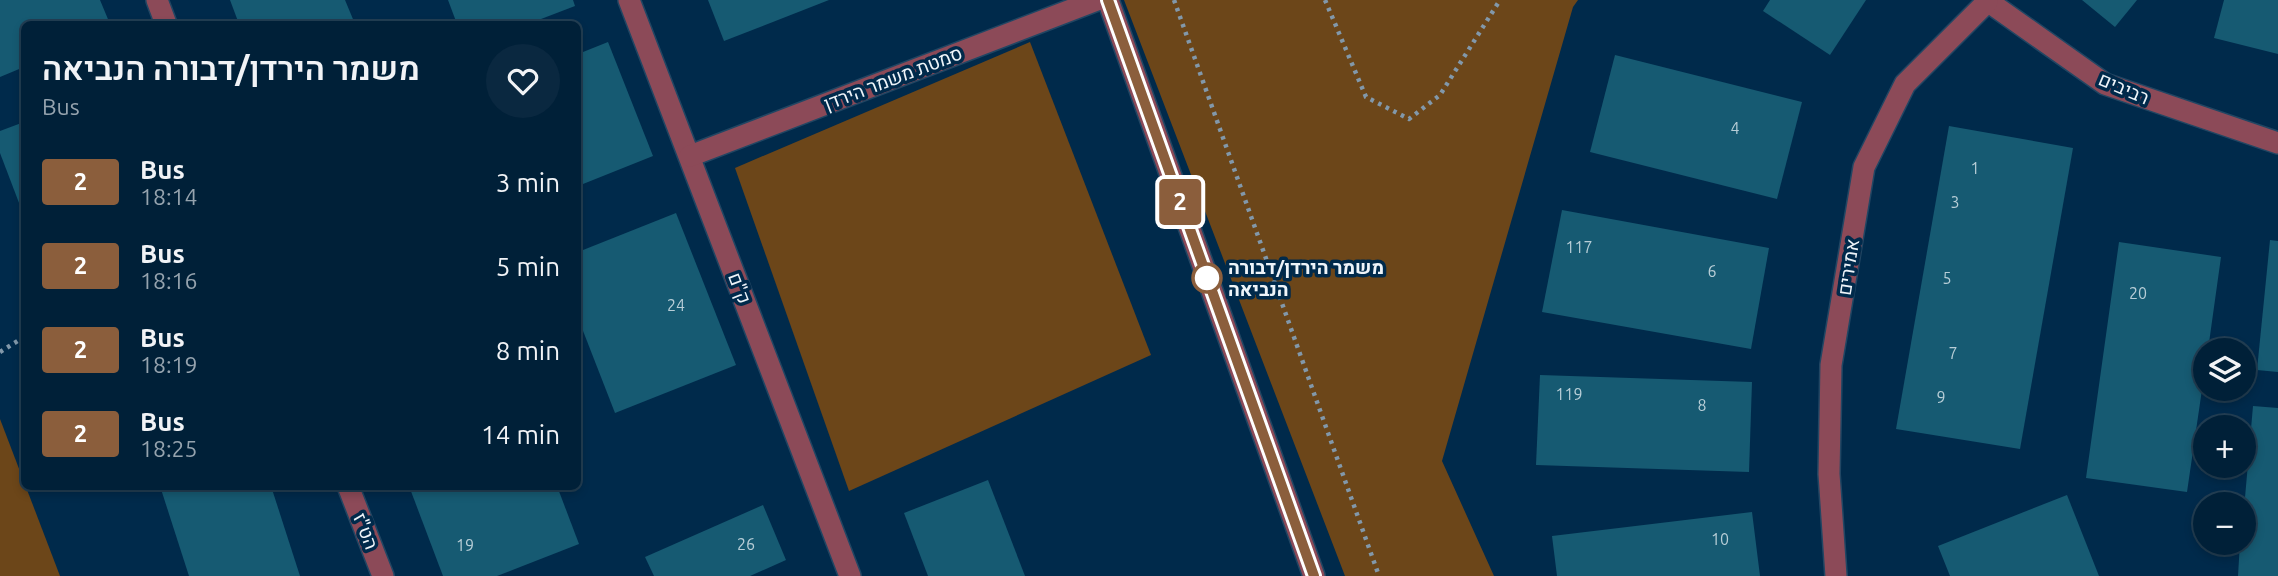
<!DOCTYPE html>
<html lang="en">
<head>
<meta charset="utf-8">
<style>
	body { margin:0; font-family:Ubuntu,Heebo,sans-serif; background:#0a2840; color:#f1f3f6; height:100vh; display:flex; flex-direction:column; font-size:26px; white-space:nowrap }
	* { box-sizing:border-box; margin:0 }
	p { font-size:23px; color:#95a3ae }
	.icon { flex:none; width:38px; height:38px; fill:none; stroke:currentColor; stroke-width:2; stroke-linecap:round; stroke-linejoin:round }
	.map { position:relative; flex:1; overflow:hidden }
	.drawer { position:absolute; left:21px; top:21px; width:560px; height:469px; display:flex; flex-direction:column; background:#002038; border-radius:10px; box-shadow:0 4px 10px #0003,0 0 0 2px #223e53 }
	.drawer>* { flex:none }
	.badge { padding:0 14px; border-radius:5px; font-size:24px; line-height:46px }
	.tools { position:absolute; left:2193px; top:338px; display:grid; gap:14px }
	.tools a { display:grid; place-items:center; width:63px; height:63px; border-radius:50%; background:#002038; box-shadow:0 4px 10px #0003,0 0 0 2px #223e53; font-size:35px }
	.map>.badge { position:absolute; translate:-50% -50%; box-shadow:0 0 0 4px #fff }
	.round { display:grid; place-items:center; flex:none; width:74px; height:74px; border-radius:37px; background:#0a2840 }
	.headline { display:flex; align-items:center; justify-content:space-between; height:119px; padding:0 21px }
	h1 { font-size:33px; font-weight:600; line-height:52px }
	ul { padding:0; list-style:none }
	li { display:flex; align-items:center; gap:21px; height:84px; padding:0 21px }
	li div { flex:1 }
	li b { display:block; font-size:26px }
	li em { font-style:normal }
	li .badge { min-width:77px; font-weight:700; text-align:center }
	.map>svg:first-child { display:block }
	.green { fill:#6c4619 }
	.building { fill:#165a72 }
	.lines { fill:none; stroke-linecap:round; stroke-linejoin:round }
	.minor-casing { stroke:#214663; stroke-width:24 }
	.path { stroke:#8298aa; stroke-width:4.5; stroke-dasharray:3.5 5; stroke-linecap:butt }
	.minor { stroke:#8c4a58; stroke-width:21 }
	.line-casing { stroke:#fff; stroke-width:16 }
	.line { stroke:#8b5e3c; stroke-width:10 }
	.stop-dot { fill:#fff; stroke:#8b5e3c; stroke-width:3.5 }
	.labels { text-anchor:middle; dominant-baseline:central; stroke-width:7; stroke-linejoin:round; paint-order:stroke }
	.number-label { font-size:16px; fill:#b8ced7 }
	.street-label { font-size:19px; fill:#eef4f9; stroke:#002a4b }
	.stop-label { font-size:19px; font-weight:bold; fill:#eef4f9; stroke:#002a4b; text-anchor:start }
</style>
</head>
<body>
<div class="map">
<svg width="2278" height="576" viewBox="0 0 2278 576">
	<rect width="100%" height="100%" fill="#002a4b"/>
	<g class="green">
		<path d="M1124 0H1578L1573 7 1442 461 1494 576H1345Z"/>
		<path d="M1030 42 1151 355 849 491 735 168Z"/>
		<path d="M0 419 60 576H0Z"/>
	</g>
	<g class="building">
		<path d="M0 0H100L110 24H24V67L0 77Z"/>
		<path d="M230 0H345L355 24H239Z"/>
		<path d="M448 0H573L575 6 528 24H457Z"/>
		<path d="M708 0H829L724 41Z"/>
		<path d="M1770 0H1866L1830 55 1763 11Z"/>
		<path d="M2082 0H2137L2115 27Z"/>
		<path d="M2224 0H2278V54L2214 38Z"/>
		<path d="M608 42 653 156 578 186V54Z"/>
		<path d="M1615 55 1802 102 1777 199 1590 152Z"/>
		<path d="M24 122V216L0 153V131Z"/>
		<path d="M1949 126 2073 148 2020 449 1896 429Z"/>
		<path d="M1562 210 1769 248 1751 349 1542 312Z"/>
		<path d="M676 213 736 365 615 413 578 318V252Z"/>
		<path d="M2270 240 2278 241V372L2257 370Z"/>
		<path d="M2119 242 2221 257 2208 350H2205V369L2187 492 2086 478Z"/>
		<path d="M1540 375 1752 382 1749 472 1536 465Z"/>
		<path d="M2253 406 2278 408V576H2238L2240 542H2244V509Z"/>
		<path d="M988 480 1025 576H928L904 513Z"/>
		<path d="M160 486H271L300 576H189Z"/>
		<path d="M409 486H557L579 544 497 576H443Z"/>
		<path d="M2067 495 2099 576H1950L1938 546Z"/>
		<path d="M763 505 786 560 750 576H654L645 557Z"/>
		<path d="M1752 512 1760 576H1557L1552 536Z"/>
	</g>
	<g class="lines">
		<defs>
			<g id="minor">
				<path d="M157 0 166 24"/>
				<path d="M629 0 850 576"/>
				<path d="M1108 0 1314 576"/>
				<path d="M1986 0 2105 84 2278 143"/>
				<path d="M690 156 1097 0"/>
				<path d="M348 486 383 576"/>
				<path d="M1836 576 1829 474 1831 365 1864 167 1905 84 1987 2"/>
			</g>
		</defs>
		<use href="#minor" class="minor-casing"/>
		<g class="path">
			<path d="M1174 0 1379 576"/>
			<path d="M1325 0 1366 97 1409 119 1440 95 1500 0"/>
			<path d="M0 352 24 337"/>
		</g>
		<use href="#minor" class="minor"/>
	</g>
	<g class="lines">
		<defs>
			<path id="line" d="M1108 0 1314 576"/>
		</defs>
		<use href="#line" class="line-casing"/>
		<use href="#line" class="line"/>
	</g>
	<circle class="stop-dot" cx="1207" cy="278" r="14"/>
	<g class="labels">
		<g class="number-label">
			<text x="1735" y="128">4</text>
			<text x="1975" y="168">1</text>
			<text x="1955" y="202">3</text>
			<text x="1579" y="247">117</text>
			<text x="1712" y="271">6</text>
			<text x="1947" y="278">5</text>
			<text x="2138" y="293">20</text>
			<text x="676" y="305">24</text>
			<text x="1953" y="353">7</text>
			<text x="1569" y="394">119</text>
			<text x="1941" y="397">9</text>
			<text x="1702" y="405">8</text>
			<text x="1720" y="539">10</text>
			<text x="746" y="544">26</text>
			<text x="465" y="545">19</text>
		</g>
		<g class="street-label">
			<text transform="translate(893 78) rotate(-21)">סמטת משמר הירדן</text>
			<text transform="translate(2124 88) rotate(23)">רביבים</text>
			<text transform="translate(1848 267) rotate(-81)">אמירים</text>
			<text transform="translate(740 288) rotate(69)">ק"ם</text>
			<text transform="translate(366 531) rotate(69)">הט"ז</text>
		</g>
		<g class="stop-label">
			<text x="1228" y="267">משמר הירדן/דבורה<tspan x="1228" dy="22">הנביאה</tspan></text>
		</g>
	</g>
</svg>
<div class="tools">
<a><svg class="icon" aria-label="layers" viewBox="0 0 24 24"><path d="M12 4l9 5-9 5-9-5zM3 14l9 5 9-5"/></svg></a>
<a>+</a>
<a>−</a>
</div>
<b class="badge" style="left:1180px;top:202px;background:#8b5e3c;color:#fff">2</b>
<section class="drawer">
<div class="headline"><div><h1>משמר הירדן/דבורה הנביאה</h1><p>Bus</p></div><a class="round"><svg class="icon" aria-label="heart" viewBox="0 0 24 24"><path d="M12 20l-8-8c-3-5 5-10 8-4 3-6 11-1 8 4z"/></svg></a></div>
<ul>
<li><span class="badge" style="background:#8b5e3c;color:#fff">2</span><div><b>Bus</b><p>18:14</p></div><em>3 min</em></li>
<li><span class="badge" style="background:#8b5e3c;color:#fff">2</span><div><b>Bus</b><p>18:16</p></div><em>5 min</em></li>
<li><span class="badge" style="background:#8b5e3c;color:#fff">2</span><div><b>Bus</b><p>18:19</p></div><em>8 min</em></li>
<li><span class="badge" style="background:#8b5e3c;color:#fff">2</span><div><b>Bus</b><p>18:25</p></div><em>14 min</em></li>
</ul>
</section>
</div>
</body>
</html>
